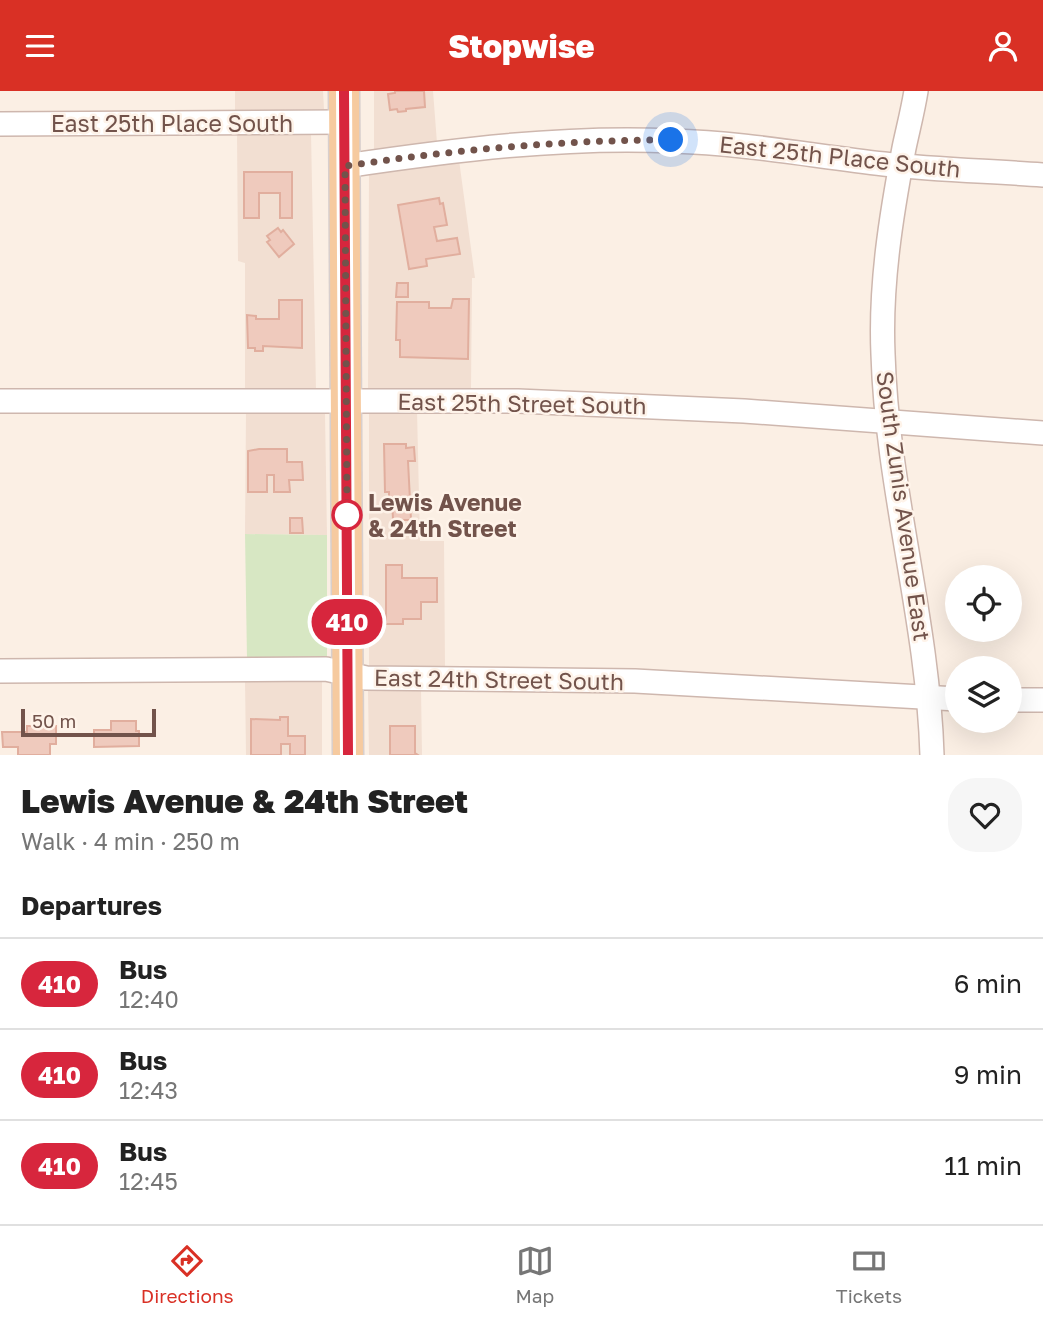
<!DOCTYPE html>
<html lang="en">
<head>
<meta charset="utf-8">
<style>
	body { margin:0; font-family:"Golos Text",sans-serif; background:#f6f6f6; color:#222; height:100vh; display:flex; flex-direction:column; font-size:26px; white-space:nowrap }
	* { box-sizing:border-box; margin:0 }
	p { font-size:23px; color:#767676 }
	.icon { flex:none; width:38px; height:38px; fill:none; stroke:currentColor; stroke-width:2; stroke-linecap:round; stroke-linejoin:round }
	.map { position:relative; height:664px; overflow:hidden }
	.drawer { display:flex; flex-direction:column; background:#fff; flex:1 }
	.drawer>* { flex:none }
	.badge { padding:0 14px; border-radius:23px; font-size:24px; line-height:46px }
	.controls { position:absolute; left:945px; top:474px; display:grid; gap:14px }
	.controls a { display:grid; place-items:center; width:77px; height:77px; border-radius:50%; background:#fff; box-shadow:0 7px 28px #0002; font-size:35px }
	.scale { position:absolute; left:21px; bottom:18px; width:135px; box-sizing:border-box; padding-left:7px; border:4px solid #72534b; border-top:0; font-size:19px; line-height:24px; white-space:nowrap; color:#72534b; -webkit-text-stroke:5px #fef3e9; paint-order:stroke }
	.you { position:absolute; width:35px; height:35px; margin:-18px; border:5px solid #fff; border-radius:50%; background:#1a73e8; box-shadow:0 0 0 10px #1a73e833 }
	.map>.badge { position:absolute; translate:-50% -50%; box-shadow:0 0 0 4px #fff }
	h2 { padding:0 21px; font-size:26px; line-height:63px }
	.round { display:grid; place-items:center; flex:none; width:74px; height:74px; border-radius:28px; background:#f6f6f6 }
	.headline { display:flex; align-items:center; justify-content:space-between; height:119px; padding:0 21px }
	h1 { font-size:33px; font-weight:800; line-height:52px }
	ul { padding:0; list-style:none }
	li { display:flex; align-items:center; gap:21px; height:91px; padding:0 21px; border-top:2px solid #e0e0e0 }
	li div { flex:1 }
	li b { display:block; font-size:26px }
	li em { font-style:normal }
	li .badge { min-width:77px; font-weight:700; text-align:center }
	header { display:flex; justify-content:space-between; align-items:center; height:91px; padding:0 21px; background:#d93025; color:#fff; font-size:32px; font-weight:800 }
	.tabs { display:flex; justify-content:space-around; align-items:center; height:98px; border-top:2px solid #e0e0e0; background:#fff; font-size:19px; color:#767676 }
	.tabs a { display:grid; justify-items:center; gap:4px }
	.tabs .active { color:#d93025 }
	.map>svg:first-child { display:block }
	.residential { fill:#f2dfd2 }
	.green { fill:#d7e7c3 }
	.building { fill:#efcabd; stroke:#e1ae9e; stroke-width:2 }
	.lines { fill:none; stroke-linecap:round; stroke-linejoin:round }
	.minor-casing { stroke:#ceb7ae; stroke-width:26 }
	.major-casing { stroke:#d8cfcd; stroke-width:33 }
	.minor { stroke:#fff; stroke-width:23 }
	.major { stroke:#f6ca9f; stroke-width:30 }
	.line-casing { stroke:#fff; stroke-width:16 }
	.line { stroke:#d7263d; stroke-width:10 }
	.walk { stroke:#72534b; stroke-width:7; stroke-dasharray:0 12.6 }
	.stop-dot { fill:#fff; stroke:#d7263d; stroke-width:3.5 }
	.labels { text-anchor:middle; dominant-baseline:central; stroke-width:5; stroke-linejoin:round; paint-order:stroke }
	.street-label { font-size:23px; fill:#72534b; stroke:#fef3e9 }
	.stop-label { font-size:23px; font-weight:bold; fill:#72534b; stroke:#fef3e9; text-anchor:start }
</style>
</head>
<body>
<header><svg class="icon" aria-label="menu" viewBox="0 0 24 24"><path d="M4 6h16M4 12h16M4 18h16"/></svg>Stopwise<svg class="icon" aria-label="person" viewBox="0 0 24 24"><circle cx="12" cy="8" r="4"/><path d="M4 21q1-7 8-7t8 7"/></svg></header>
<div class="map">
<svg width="1043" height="664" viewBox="0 0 1043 664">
	<rect width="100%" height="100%" fill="#fbefe4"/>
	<g class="residential">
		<path d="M235 0H323L324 18 235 20Z"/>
		<path d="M374 0H433L437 52 374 59Z"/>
		<path d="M237 42H311L316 299H245V172L238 170Z"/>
		<path d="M459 69 475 187H472L471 297 368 298 369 82Z"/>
		<path d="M373 319H417L420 450H444L445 576 369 575V322Z"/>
		<path d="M246 320 319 321 325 323 327 444 245 443Z"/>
		<path d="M245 589H322V664H246Z"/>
		<path d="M377 597H421L422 664H369L368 599Z"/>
	</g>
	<path class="green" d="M245 443 327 444V567L247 568Z"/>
	<g class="building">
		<path d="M395 0H424L425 16 406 18V20L398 21 397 18 390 19 388 3 395 2Z"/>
		<path d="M244 81H292V127H280V102H259V127H244Z"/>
		<path d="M439 107 440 113 443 112 447 134 434 136 437 150 457 147 460 163 426 168 427 175 409 178 398 114Z"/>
		<path d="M278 137 281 141 283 139 294 153 279 166 267 151 270 149 267 145Z"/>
		<path d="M397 192H408V206H396Z"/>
		<path d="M453 208H469L468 268 400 266V249H396L397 211H429V217H451Z"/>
		<path d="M279 209H302V257L263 255V260H255V257H248L247 224 256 225V228H279Z"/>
		<path d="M384 353H406V357L414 356 415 370H408L411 429H393L392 406H389V401H385Z"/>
		<path d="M259 358H287V371H302L303 389H289L290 401H274V384H267V401H248V360Z"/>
		<path d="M290 427H302L303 442H290Z"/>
		<path d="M386 474H402V487H437V511H421V528H403V533H386Z"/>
		<path d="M280 626H288V645H305V664H290V653H281V664H251V628L280 629Z"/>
		<path d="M111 630H136V640H139V655L94 656V639H111Z"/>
		<path d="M27 635H56V653H50V664H18V656H3L2 641H27Z"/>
		<path d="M390 635H415V662L418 664H390Z"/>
	</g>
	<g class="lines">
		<defs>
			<g id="minor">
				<path d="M916 0C913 19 908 38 904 57 891 125 880 194 883 263 887 398 928 529 932 664"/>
				<path d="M0 33 344 31"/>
				<path d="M345 75C453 59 563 45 673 50 744 52 813 65 884 73 937 79 990 80 1043 84"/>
				<path d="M0 310H518L744 320 1043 342"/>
				<path d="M0 580 326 578 366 587 635 590 957 608"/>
				<path d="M1010 609H1043"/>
			</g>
			<path id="major" d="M344 0 348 664"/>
		</defs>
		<use href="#minor" class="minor-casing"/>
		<use href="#major" class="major-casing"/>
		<use href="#minor" class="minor"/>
		<use href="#major" class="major"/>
	</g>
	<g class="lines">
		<defs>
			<path id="line" d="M344 0 348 664"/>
		</defs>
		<use href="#line" class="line-casing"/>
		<use href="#line" class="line"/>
		<path class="walk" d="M347 424 345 75C455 59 559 49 671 49"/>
	</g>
	<circle class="stop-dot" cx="347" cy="424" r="14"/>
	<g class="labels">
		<g class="street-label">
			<text x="172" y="32">East 25th Place South</text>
			<text transform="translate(840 65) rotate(6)">East 25th Place South</text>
			<text transform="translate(522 312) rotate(1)">East 25th Street South</text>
			<text transform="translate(904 415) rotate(82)">South Zunis Avenue East</text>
			<text transform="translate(499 588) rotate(1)">East 24th Street South</text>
		</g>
		<g class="stop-label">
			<text x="368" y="411">Lewis Avenue<tspan x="368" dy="26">&amp; 24th Street</tspan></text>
		</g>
	</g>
</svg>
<div class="controls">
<a><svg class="icon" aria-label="locate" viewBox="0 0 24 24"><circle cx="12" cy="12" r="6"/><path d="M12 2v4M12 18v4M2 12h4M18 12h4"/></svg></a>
<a><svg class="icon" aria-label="layers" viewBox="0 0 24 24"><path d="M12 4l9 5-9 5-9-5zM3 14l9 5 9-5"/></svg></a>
</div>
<div class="scale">50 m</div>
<div class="you" style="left:671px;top:49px"></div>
<b class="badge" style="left:347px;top:531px;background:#d7263d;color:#fff">410</b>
</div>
<section class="drawer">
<div class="headline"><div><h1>Lewis Avenue &amp; 24th Street</h1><p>Walk · 4 min · 250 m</p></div><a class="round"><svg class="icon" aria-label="heart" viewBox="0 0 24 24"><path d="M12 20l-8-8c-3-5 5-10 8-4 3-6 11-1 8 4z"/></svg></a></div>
<h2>Departures</h2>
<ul>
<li><span class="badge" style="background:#d7263d;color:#fff">410</span><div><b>Bus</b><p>12:40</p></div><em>6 min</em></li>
<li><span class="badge" style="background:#d7263d;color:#fff">410</span><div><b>Bus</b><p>12:43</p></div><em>9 min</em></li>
<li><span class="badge" style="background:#d7263d;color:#fff">410</span><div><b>Bus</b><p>12:45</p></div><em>11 min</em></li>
</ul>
</section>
<nav class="tabs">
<a class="active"><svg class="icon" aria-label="directions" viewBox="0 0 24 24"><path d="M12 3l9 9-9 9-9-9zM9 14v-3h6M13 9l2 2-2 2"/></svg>Directions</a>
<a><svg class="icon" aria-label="map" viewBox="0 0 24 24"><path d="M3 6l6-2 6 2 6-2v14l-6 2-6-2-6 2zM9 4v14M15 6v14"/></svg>Map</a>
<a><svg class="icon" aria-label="tickets" viewBox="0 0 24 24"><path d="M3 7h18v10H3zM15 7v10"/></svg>Tickets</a>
</nav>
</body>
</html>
